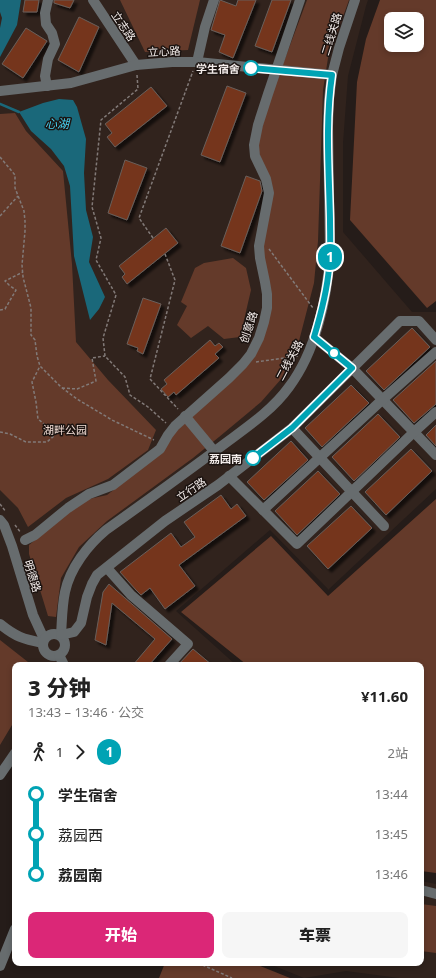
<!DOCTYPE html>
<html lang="zh">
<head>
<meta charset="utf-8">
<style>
	body { margin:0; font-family:"Noto Sans","Noto Sans SC",sans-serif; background:#f6f6f6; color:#222; height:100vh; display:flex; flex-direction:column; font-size:15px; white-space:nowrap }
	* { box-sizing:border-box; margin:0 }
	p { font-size:13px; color:#767676 }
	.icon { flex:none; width:22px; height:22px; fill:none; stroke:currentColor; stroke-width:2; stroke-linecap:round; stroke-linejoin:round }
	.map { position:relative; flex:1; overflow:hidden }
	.details { position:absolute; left:12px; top:662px; width:412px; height:304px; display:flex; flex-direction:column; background:#fff; border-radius:8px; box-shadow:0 2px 6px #0003 }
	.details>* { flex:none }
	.badge { padding:0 8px; border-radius:13px; font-size:14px; line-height:26px }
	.controls { position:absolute; left:384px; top:12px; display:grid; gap:8px }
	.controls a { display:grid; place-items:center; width:40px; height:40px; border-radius:8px; background:#fff; box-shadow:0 2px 6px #0003; font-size:20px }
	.map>.badge { position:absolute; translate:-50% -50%; box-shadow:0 0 0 2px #fff }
	.legs { display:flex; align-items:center; gap:6px; height:44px; padding:0 16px; font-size:13px }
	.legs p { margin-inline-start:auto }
	.overview { display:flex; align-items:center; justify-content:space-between; height:68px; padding:0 16px }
	h1 { font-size:22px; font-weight:800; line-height:30px }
	.button { display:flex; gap:8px; margin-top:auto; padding:8px 16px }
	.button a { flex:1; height:46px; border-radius:8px; background:#db2777; color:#fff; font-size:16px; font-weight:800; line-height:46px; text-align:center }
	.button a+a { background:#f6f6f6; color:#222 }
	ul { padding:0 16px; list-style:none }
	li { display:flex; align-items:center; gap:14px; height:40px; font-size:15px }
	li i { display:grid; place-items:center; width:6px; height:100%; margin:0 5px; background:currentColor }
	li i::after { content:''; width:10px; height:10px; margin:-5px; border:3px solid; border-radius:50%; background:#fff }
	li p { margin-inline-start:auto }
	li:first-child i { background:linear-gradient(#0000 50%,currentColor 0) }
	li:last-child i { background:linear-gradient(currentColor 50%,#0000 0) }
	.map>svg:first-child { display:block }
	.built { fill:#31231d }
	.green { fill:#643a2a; fill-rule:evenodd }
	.water { fill:#1a687a }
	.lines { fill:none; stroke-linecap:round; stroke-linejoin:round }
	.stream { stroke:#1a687a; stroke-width:2.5 }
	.building { fill:#74361b; stroke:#695f5b; filter:url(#shadow) }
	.path { stroke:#827a78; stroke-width:1.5; stroke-dasharray:3 2; stroke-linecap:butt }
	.minor { stroke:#676c6e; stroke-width:10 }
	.line-1-casing { stroke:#fff; stroke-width:9 }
	.line-1 { stroke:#00a3b4; stroke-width:6 }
	.stop-1-dot { fill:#fff; stroke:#00a3b4; stroke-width:2 }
	.labels { text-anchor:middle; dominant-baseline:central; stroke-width:3; stroke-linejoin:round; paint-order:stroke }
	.street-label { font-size:11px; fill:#f4edeb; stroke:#1b1310 }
	.stop-label { font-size:11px; font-weight:bold; fill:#f4edeb; stroke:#1b1310; text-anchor:end }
	.park-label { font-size:11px; fill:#f1dcd4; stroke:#1b1310 }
	.water-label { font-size:12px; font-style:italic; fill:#48d6f6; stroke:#1b1310 }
</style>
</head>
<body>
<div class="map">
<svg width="436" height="978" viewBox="0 0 436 978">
	<defs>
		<filter id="shadow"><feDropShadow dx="3.5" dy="3.5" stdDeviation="1" flood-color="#0009"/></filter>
	</defs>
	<rect width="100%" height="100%" fill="#251c19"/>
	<g class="built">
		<path d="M0 0H368L366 6 348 76 343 143V232L412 312H436V489L329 589 328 590V589L270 530 176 611 236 665H15V745L0 766Z"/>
		<path d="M421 881 436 884V978H399L346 971 304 978 267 963H421Z"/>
	</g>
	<g class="green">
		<path d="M120 0H200L188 50 145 52Z"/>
		<path d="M307 0H349L328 58 323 90 318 241 314 283 299 341 282 378 261 402 219 437 193 458 107 521 79 547 61 578 56 617 48 616 29 554V545L65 515 89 499 107 495 159 455 170 437 243 370 267 324 262 247 267 221 263 167 257 145 271 96Z"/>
		<path d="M380 0H436V301L427 308 350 220 357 82 366 39ZM391 19H417V45H391Z"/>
		<path d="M15 113 26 131 63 171 72 264 76 342 108 380 156 430 148 450 108 479 66 498 28 527 18 508 0 490V114Z"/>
		<path d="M233 258 246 268 251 290 240 337 224 339 208 326 191 338 177 325 187 306 181 302 195 268 204 263Z"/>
		<path d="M436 499V873L421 871V665H247L181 612 271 536 328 596Z"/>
		<path d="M0 640 28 662 29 665H15V720L0 745Z"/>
		<path d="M421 904 436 906V953L421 951Z"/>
		<path d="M165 963H253L290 978H159Z"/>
	</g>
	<g class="water">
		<path d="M0 0H21L17 25 0 57V28L2 18 0 12Z"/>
		<path d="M59 99 73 100 77 107 86 139 84 173 86 210 93 237 89 262 105 297 99 309 90 320 74 256 70 186 64 166 51 149 31 131 19 112 43 103Z"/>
	</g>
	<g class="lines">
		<path class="stream" d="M0 104 19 112"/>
	</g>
	<g class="building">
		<path d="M25 0H39L37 12H23Z"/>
		<path d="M54 0H74L70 8 54 3Z"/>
		<path d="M220 0 236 6 238 0H256L233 58 219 52 225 35 211 30Z"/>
		<path d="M272 0H291L272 52 255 46Z"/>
		<path d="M79 17 99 27 79 72 58 60Z"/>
		<path d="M26 28 47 41 23 78 2 64Z"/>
		<path d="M227 86 246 93 220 162 201 155Z"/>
		<path d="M151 87 167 106 115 147 107 137 112 133 105 124Z"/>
		<path d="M125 160 147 168 127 220 108 213Z"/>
		<path d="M246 176 260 181 262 191 240 253 221 246Z"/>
		<path d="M166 228 178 243 127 284 122 277 125 274 119 266Z"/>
		<path d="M143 298 161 304 143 354 137 351 138 348 127 344Z"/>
		<path d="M412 328 430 347 384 390 366 371Z"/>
		<path d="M210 340 215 346 219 343 223 347 215 354 219 358 176 395 174 392 168 397 161 389 167 384 164 380Z"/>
		<path d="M436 361V404L414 423 393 400Z"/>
		<path d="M351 385 369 403 322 447 305 428Z"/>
		<path d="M378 414 400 437 354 481 332 457Z"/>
		<path d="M436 425V446L426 435Z"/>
		<path d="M291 441 308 460 264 500 247 482Z"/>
		<path d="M411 449 432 471 386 515 365 492Z"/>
		<path d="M318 471 340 494 297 535 275 511Z"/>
		<path d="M221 495 231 509 237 504 246 516 179 565 195 586 165 609 150 588 141 595 136 590 120 572 171 533 181 547 195 537 184 522Z"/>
		<path d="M351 506 372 528 328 569 307 546Z"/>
		<path d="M109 584 172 639 149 665H133L155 639 112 603 106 645 95 640 103 592Z"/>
		<path d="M193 649 212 665H178Z"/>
	</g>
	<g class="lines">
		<g class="path">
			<path d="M137 75 138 89 101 120 92 207 101 238 96 260 116 295 103 338 105 356 125 377 130 395 148 407 166 423"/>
			<path d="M0 157 15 175V188L24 211 25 221V231L22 265 23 277 31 308V335L35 340 37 356 40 366 61 387 77 399 112 420 154 440"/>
			<path d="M0 216 18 196"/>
			<path d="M153 238 139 218 193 71"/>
			<path d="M269 249 313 308"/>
			<path d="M165 254 175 280 150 379 178 409"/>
			<path d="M0 310 5 309 16 290 9 285 5 281 23 272"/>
			<path d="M256 362 298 356"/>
			<path d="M62 388 77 389 96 381 92 358 105 356"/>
			<path d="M0 432 10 434 26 442H47L56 434 38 419 36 402 32 382 40 366"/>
			<path d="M0 504 6 512"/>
			<path d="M15 525 21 533"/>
			<path d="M198 963 232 978"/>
		</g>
		<g class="minor">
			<path d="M93 0 136 65"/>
			<path d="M197 62 205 27 214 0"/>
			<path d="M47 86 45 76 48 59 55 44 52 33 46 24 45 13 48 0"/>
			<path d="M0 91 71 83 136 65 172 62H197L332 75"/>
			<path d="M314 337 352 368 436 455"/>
			<path d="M185 416 214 451"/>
			<path d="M292 428 384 526"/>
			<path d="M229 476 297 544 414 432 436 412"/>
			<path d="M263 510 382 400 436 352"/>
			<path d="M0 520 4 525 12 546 33 615 44 639"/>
			<path d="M25 540 35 535 68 508 89 494 113 485 160 449 168 435 175 426 229 378 243 364 251 354 259 338 264 322 267 308V294L265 282 260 258 259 246 269 193 266 179 255 156 254 145 258 125 268 94 300 0"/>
			<path d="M107 568 131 595 188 644 169 665"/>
			<path d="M0 624C16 637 23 639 43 643"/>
			<circle cx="54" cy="645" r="11"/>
			<path d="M61 635C62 621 62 606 65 592 70 568 88 545 106 530 144 503 181 476 219 448 244 429 271 412 289 387 316 351 327 299 330 255L328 126 329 99 332 75 339 48 355 0"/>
			<path d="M61 635 74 632 81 623 87 597 92 584 97 575 165 521 218 485 292 428 400 321H419L436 340"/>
			<path d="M59 655 64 665"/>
			<path d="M0 775 15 753"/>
			<path d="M421 890 436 894"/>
			<path d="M0 966 15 929"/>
		</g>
	</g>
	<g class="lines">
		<defs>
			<path id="line-1" d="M251 68 332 75C325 123 329 171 330 219 330 235 331 252 329 268 327 291 321 314 314 337L352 368 292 428 253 458"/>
		</defs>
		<use href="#line-1" class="line-1-casing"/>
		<use href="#line-1" class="line-1"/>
	</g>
	<g class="stop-1-dot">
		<circle cx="251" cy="68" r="7"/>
		<circle cx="334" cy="353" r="5"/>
		<circle cx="253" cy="458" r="7"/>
	</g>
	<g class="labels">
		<g class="street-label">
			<text transform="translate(124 26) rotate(56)">立志路</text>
			<text transform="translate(331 34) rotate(-73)">二线关路</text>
			<text transform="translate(164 51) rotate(-3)">立心路</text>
			<text transform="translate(248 327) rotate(-71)">创意路</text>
			<text transform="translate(289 360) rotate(-62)">二线关路</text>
			<text transform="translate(191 489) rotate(-34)">立行路</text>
			<text transform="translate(33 576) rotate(73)">明德路</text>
		</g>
		<g class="stop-label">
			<text x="240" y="68">学生宿舍</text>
			<text x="242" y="458">荔园南</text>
		</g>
		<g class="park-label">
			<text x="65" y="429">湖畔公园</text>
		</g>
		<g class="water-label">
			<text x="57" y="123">心湖</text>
		</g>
	</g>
</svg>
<div class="controls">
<a><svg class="icon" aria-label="layers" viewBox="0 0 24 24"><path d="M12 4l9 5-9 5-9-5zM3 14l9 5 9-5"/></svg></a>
</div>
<b class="badge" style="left:330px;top:257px;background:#00a3b4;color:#fff">1</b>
<section class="details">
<div class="overview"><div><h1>3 分钟</h1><p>13:43 – 13:46 · 公交</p></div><b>¥11.60</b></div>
<div class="legs"><svg class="icon" aria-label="walk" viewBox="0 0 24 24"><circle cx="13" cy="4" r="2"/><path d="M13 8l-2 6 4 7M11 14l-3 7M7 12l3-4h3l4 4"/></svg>1<svg class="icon" aria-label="forward" viewBox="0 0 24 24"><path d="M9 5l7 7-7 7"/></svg><b class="badge" style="background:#00a3b4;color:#fff">1</b><p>2站</p></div>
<ul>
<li><i style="color:#00a3b4"></i><b>学生宿舍</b><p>13:44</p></li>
<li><i style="color:#00a3b4"></i><span>荔园西</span><p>13:45</p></li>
<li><i style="color:#00a3b4"></i><b>荔园南</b><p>13:46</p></li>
</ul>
<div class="button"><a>开始</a><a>车票</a></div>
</section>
</div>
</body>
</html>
